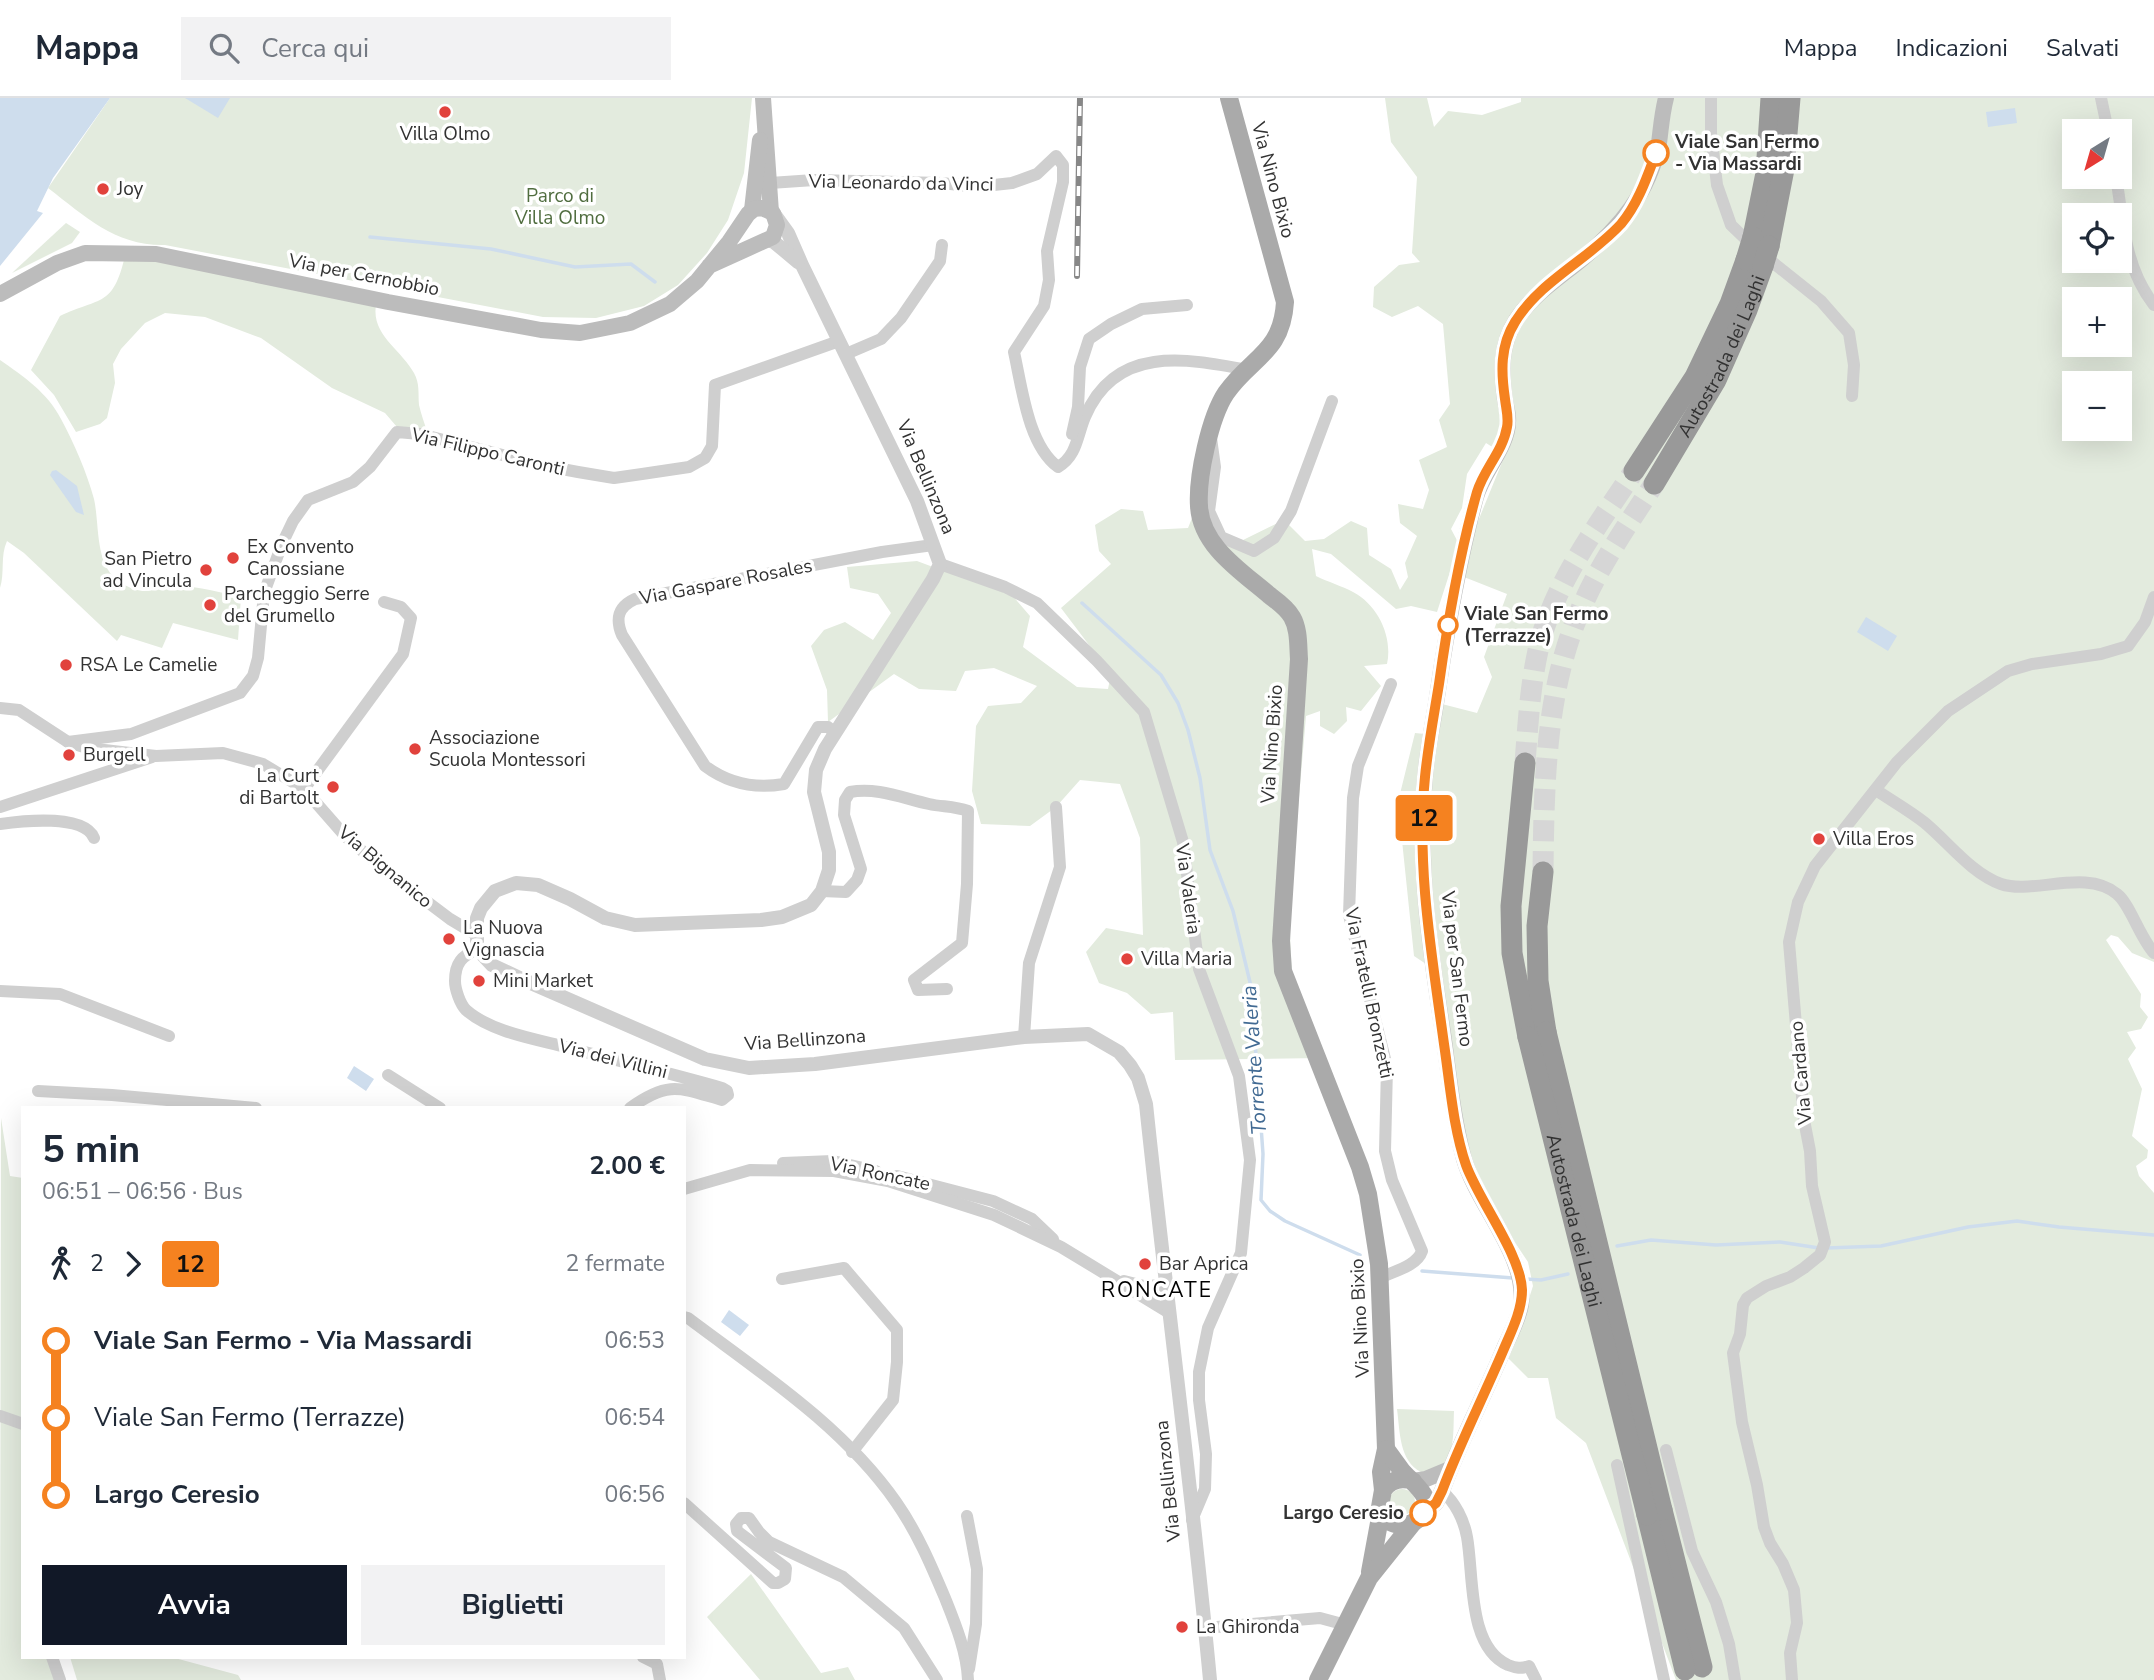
<!DOCTYPE html>
<html lang="it">
<head>
<meta charset="utf-8">
<style>
	body { margin:0; font-family:"Nunito Sans",sans-serif; background:#f2f2f3; color:#1f2937; height:100vh; display:flex; flex-direction:column; font-size:26px; white-space:nowrap }
	* { box-sizing:border-box; margin:0 }
	p { font-size:23px; color:#747a83 }
	.icon { flex:none; width:38px; height:38px; fill:none; stroke:currentColor; stroke-width:2; stroke-linecap:round; stroke-linejoin:round }
	.map { position:relative; flex:1; overflow:hidden }
	.drawer { position:absolute; left:21px; top:1008px; width:665px; height:553px; display:flex; flex-direction:column; background:#fff; border-radius:0px; box-shadow:0 7px 28px #0002 }
	.drawer>* { flex:none }
	.badge { padding:0 14px; border-radius:5px; font-size:24px; line-height:46px }
	.needle { width:46px; rotate:217deg }
	.buttons { position:absolute; left:2062px; top:21px; display:grid; gap:14px }
	.buttons a { display:grid; place-items:center; width:70px; height:70px; border-radius:0px; background:#fff; box-shadow:0 7px 28px #0002; font-size:35px }
	.map>.badge { position:absolute; translate:-50% -50%; box-shadow:0 0 0 4px #fff }
	.legs { display:flex; align-items:center; gap:10px; height:77px; padding:0 21px; font-size:23px }
	.legs p { margin-inline-start:auto }
	.headline { display:flex; align-items:center; justify-content:space-between; height:119px; padding:0 21px }
	h1 { font-size:38px; font-weight:700; line-height:52px }
	.action { display:flex; gap:14px; margin-top:auto; padding:14px 21px }
	.action a { flex:1; height:80px; border-radius:0px; background:#111827; color:#fff; font-size:28px; font-weight:700; line-height:80px; text-align:center }
	.action a+a { background:#f2f2f3; color:#1f2937 }
	ul { padding:0 21px; list-style:none }
	li { display:flex; align-items:center; gap:24px; height:77px; font-size:26px }
	li i { display:grid; place-items:center; width:10px; height:100%; margin:0 9px; background:currentColor }
	li i::after { content:''; width:18px; height:18px; margin:-9px; border:5px solid; border-radius:50%; background:#fff }
	li p { margin-inline-start:auto }
	li:first-child i { background:linear-gradient(#0000 50%,currentColor 0) }
	li:last-child i { background:linear-gradient(currentColor 50%,#0000 0) }
	header { display:flex; align-items:center; gap:42px; box-sizing:border-box; height:98px; padding:0 35px; background:#fff; border-bottom:2px solid #e0e1e3 }
	header strong { font-size:33px }
	nav { display:flex; gap:38px; margin-inline-start:auto; font-size:24px }
	.search { width:490px; height:63px; background:#f2f2f3; display:flex; align-items:center; gap:18px; box-sizing:border-box; padding:0 24px; border-radius:0px; color:#747a83; font-size:26px }
	.map>svg:first-child { display:block }
	.green { fill:#e3ebde; fill-rule:evenodd }
	.water { fill:#cedded }
	.lines { fill:none; stroke-linecap:round; stroke-linejoin:round }
	.stream { stroke:#cedded; stroke-width:3.5 }
	.motorway-tunnel { stroke:#d6d6d6; stroke-width:21; stroke-dasharray:21 10; stroke-linecap:butt }
	.minor { stroke:#cfcfcf; stroke-width:12 }
	.tertiary { stroke:#cfcfcf; stroke-width:14 }
	.secondary { stroke:#bcbcbc; stroke-width:16 }
	.primary { stroke:#aaa; stroke-width:18 }
	.motorway { stroke:#999; stroke-width:21 }
	.rail-casing { stroke:#878787; stroke-width:6 }
	.rail { stroke:#fff; stroke-width:3.5; stroke-dasharray:10; stroke-linecap:butt }
	.motorway-bridge { stroke:#999; stroke-width:21 }
	.line-1-casing { stroke:#fff; stroke-width:16 }
	.line-1 { stroke:#f58220; stroke-width:10 }
	.poi-dot { fill:#e1423c; stroke:#fff; stroke-width:2.5 }
	.stop-1-dot { fill:#fff; stroke:#f58220; stroke-width:3.5 }
	.labels { text-anchor:middle; dominant-baseline:central; stroke-width:7; stroke-linejoin:round; paint-order:stroke }
	.poi-label { font-size:19px; fill:#323232; stroke:#fff; text-anchor:start }
	.stop-label { font-size:19px; font-weight:bold; fill:#323232; stroke:#fff; text-anchor:start }
	.street-label { font-size:19px; fill:#323232; stroke:#fff }
	.park-label { font-size:19px; fill:#506d3f; stroke:#fff }
	.water-label { font-size:21px; font-style:italic; fill:#416a93; stroke:#fff }
	.neighbourhood-label { font-size:21px; letter-spacing:2px; fill:#000; stroke:#fff }
</style>
</head>
<body>
<header>
<strong>Mappa</strong>
<div class="search"><svg class="icon" aria-label="search" viewBox="0 0 24 24"><circle cx="10" cy="10" r="6"/><path d="M15 15l6 6"/></svg>Cerca qui</div>
<nav><a>Mappa</a><a>Indicazioni</a><a>Salvati</a></nav>
</header>
<div class="map">
<svg width="2154" height="1582" viewBox="0 0 2154 1582">
	<rect width="100%" height="100%" fill="#fff"/>
	<g class="green">
		<path d="M110 0H752L744 75 728 122 707 155 678 187 644 208 596 220 543 219 165 147C115 148 86 119 48 90Z"/>
		<path d="M1385 0H1427L1434 29 1448 13 1482 17 1521 4V0H2154V864L2132 855 2118 839 2111 837 2106 842 2141 896 2140 909 2148 919 2141 931 2127 934 2136 950 2128 961 2142 991 2132 1038 2148 1052 2147 1060 2136 1068 2139 1078 2154 1095V1582H1676L1586 1345 1556 1320 1548 1280H1528L1504 1256 1519 1231 1533 1188 1528 1164 1500 1122 1465 1055 1438 874 1414 858 1398 704 1415 635 1435 637 1442 606 1477 615 1492 579 1484 559 1507 496 1464 479 1472 438 1505 357 1486 345 1467 376 1462 410 1451 431 1459 446 1437 514 1411 508 1396 511 1331 456 1312 451 1316 478C1328 484 1342 488 1353 494 1378 507 1393 539 1387 566L1364 568 1381 588 1361 613 1346 609 1347 623 1334 636 1320 628V613L1306 618 1289 816 1292 878 1320 960 1175 962 1173 914 1151 916 1127 895 1099 885 1086 854 1106 830 1143 837 1140 740 1120 686 1080 682 1056 709 1030 728 981 726 972 693 976 628 988 608 1021 605 1037 588 994 570 965 573 956 593 919 591 894 576 828 624 827 592 811 548 824 532 845 524 873 542 891 515 878 496 850 490 847 469 917 463 949 475 1005 489 1030 518 1023 549 1077 589 1108 591 1111 576 1061 510 1111 466 1099 453 1095 427 1121 411 1143 413 1148 432 1188 430 1192 420 1241 443 1284 422 1305 443 1324 441 1351 423 1367 430 1369 457 1391 471 1400 492 1408 479 1405 465 1417 438 1400 425 1398 406 1423 411 1429 392 1419 362 1447 349 1439 322 1450 306 1443 226 1418 208 1392 219 1373 209 1374 189 1399 167 1420 164 1412 155 1417 79 1391 44ZM2074 33H2119V79H2074ZM2074 117H2119V163H2074ZM2074 201H2119V247H2074ZM2074 285H2119V331H2074Z"/>
		<path d="M66 125 80 134 72 145 12 175Z"/>
		<path d="M125 158 154 160 376 207C371 237 402 252 414 275 420 286 418 295 419 307 421 316 424 324 427 333L397 329 385 315 332 290 261 240 205 219 165 215 145 225 121 251 113 266 115 285 107 320 100 326 76 334 54 297 31 272 60 218C101 199 113 209 125 158Z"/>
		<path d="M0 262C23 278 48 295 61 321 74 345 87 375 94 401 100 428 94 468 121 485 148 501 154 488 178 488 199 488 221 495 241 499L238 542 173 525 162 550 121 537 117 543 24 455 7 443C0 458 5 475 0 490Z"/>
		<path d="M1 1020 10 1078 23 1080V1559H56L63 1582H0Z"/>
		<path d="M1397 1311 1454 1313C1453 1331 1456 1360 1438 1370 1434 1373 1426 1373 1421 1374 1399 1363 1400 1333 1397 1311Z"/>
		<circle cx="1402" cy="1404" r="13"/>
		<path d="M751 1476 821 1575 848 1569 855 1582H760L707 1519Z"/>
		<path d="M70 1559H171L238 1577 241 1582H77Z"/>
	</g>
	<g class="water">
		<path d="M0 0H110L53 80 37 113 43 115 0 168Z"/>
		<path d="M185 0H230L218 20Z"/>
		<path d="M2015 10 2017 25 1988 29 1986 14Z"/>
		<path d="M56 372 77 388 84 417 76 414 50 377 52 373Z"/>
		<path d="M1866 519 1897 538 1888 553 1857 534Z"/>
		<path d="M354 968 374 981 366 993 347 980Z"/>
		<path d="M729 1212 749 1227 740 1238 721 1224Z"/>
	</g>
	<g class="lines">
		<g class="stream">
			<path d="M370 139 491 151 575 169 631 166 655 184"/>
			<path d="M1082 505 1161 577 1178 605 1188 632 1200 680 1210 752 1233 813 1254 901V930L1263 1056 1261 1102 1270 1113 1285 1123 1360 1157"/>
			<path d="M1617 1148 1651 1142 1716 1147 1780 1144 1819 1150"/>
			<path d="M1827 1150 1881 1148 1968 1129 2017 1123 2059 1129 2154 1137"/>
			<path d="M1422 1173 1513 1180"/>
			<path d="M1526 1181 1541 1182 1568 1176"/>
		</g>
		<g class="motorway-tunnel">
			<path d="M1525 665C1528 626 1530 587 1539 548 1555 484 1598 427 1634 373"/>
			<path d="M1543 774C1544 685 1545 588 1583 506 1602 463 1629 425 1654 386"/>
		</g>
		<g class="minor">
			<path d="M1711 0V35L1717 87 1731 127 1756 151 1821 203 1849 235 1854 267 1852 298"/>
			<path d="M2101 0 2108 33"/>
			<path d="M2116 79C2124 126 2124 168 2154 207"/>
			<path d="M770 85 814 82 942 85 976 89 1012 85 1037 76 1056 58 1063 67V84L1047 153 1049 182 1044 208 1014 254C1022 290 1028 347 1058 369 1077 358 1077 338 1085 319 1115 247 1185 260 1248 272"/>
			<path d="M846 256 881 241 901 220 940 163 942 147"/>
			<path d="M1072 336 1078 309 1080 269 1089 241 1111 226 1142 211 1187 207"/>
			<path d="M1211 340 1215 369 1209 413 1221 439 1254 453 1274 440 1291 413 1332 303"/>
			<path d="M940 466 1005 489 1037 505 1097 563 1144 614 1183 744 1199 871 1239 978 1250 1062 1241 1155 1208 1230 1199 1274V1302L1206 1356 1205 1391 1192 1422"/>
			<path d="M0 610 19 612 68 644 87 650 156 658 223 655 263 666 304 691 346 739 381 769 450 821 475 836"/>
			<path d="M835 635 828 629H818L784 686C755 691 729 686 705 668L622 537C615 520 618 509 635 501L882 454 933 447"/>
			<path d="M68 644 131 636 240 595 253 578 258 560 264 495 282 446 293 423 308 402 353 384 370 369 397 334 420 336 546 368 578 374 614 380 642 376 689 369 705 360 712 348 715 287 839 243"/>
			<path d="M304 691 403 556 411 520 401 509 384 504"/>
			<path d="M1876 692C1892 703 1910 713 1925 725 1949 745 1971 775 2001 786 2033 797 2086 770 2117 796 2130 806 2139 838 2154 855"/>
			<path d="M0 709 152 659"/>
			<path d="M0 726C22 723 84 716 94 740"/>
			<path d="M822 793 846 794 857 782 861 771 844 717 845 702 850 694C877 689 902 700 929 706 942 709 954 708 968 713L967 786 962 845 914 882 918 892 947 891"/>
			<path d="M477 851C462 858 455 865 455 883 455 891 460 906 466 912 491 934 535 941 566 949 618 963 670 975 722 990L727 993 728 997 722 1002C680 990 669 982 630 1010"/>
			<path d="M0 893 60 896 169 938"/>
			<path d="M1024 939 1029 865 1060 769 1056 709"/>
			<path d="M388 977 440 1010"/>
			<path d="M38 993 112 997 256 1010"/>
			<path d="M783 1065 833 1063 876 1073"/>
			<path d="M897 1078 993 1103 1032 1121 1053 1141"/>
			<path d="M684 1091 750 1072 834 1073 888 1083 994 1117 1061 1149 1168 1214"/>
			<path d="M1380 1180C1394 1173 1417 1168 1422 1153L1392 1082 1385 1053 1387 969 1349 817 1353 700 1358 668 1391 586"/>
			<path d="M782 1181 844 1170 897 1232V1264L893 1302 852 1354"/>
			<path d="M1124 1183 1144 1188 1165 1187"/>
			<path d="M684 1219 688 1220C761 1275 843 1328 896 1404 917 1434 931 1467 945 1500 955 1525 967 1554 968 1582"/>
			<path d="M0 1318 23 1326"/>
			<path d="M1666 1352 1692 1453 1716 1504 1729 1546 1735 1582"/>
			<path d="M1617 1367 1664 1582"/>
			<path d="M1442 1393C1455 1404 1464 1422 1467 1439 1474 1477 1467 1549 1508 1567 1516 1570 1521 1571 1529 1568L1536 1582"/>
			<path d="M684 1405 773 1485H778L785 1481 786 1470 737 1433 736 1426 741 1420H749L759 1434 769 1444 843 1479 904 1530 937 1582"/>
			<path d="M967 1418 977 1471 976 1526 969 1571"/>
			<path d="M1205 1530 1320 1520 1346 1527"/>
			<path d="M52 1559 60 1582"/>
			<path d="M643 1559 657 1566 660 1582"/>
			<path d="M1792 1582 1790 1555 1797 1525 1794 1492 1783 1466 1770 1445 1764 1429 1757 1387 1742 1324 1733 1255 1740 1236 1743 1207 1747 1200 1766 1188 1790 1179 1804 1170 1820 1157 1825 1144 1812 1088 1810 1053 1804 1022 1789 844 1798 804 1815 768 1897 664 1948 613 2008 573 2032 566 2101 556 2128 548 2145 524 2154 499"/>
		</g>
		<g class="tertiary">
			<path d="M775 117 788 135 802 167 917 403 940 466 933 481 825 651 816 672 814 694 829 754V772L822 793 811 807 782 819 761 822 635 827 605 820 570 801 538 787 516 785 495 793 481 810 477 820V851L492 867 524 882 705 961 749 970 815 966 1024 939 1088 936 1119 954 1130 967 1138 980 1146 1006C1166 1198 1192 1389 1210 1582"/>
			<path d="M768 142 774 144 798 164"/>
		</g>
		<g class="secondary">
			<path d="M763 0 771 114"/>
			<path d="M752 112 760 42"/>
			<path d="M0 196 57 165 85 155 156 156 388 204 541 232 580 235 630 225 670 206 697 183 729 144 748 116 754 111 762 110 773 115 777 127 773 139 709 168"/>
			<path d="M1413 1383 1426 1381 1450 1371"/>
			<path d="M1424 1412 1436 1405 1442 1393C1460 1343 1485 1297 1505 1248 1511 1235 1519 1220 1521 1206 1528 1160 1477 1106 1464 1061 1453 1020 1449 977 1443 935 1430 851 1417 766 1425 680 1427 653 1433 626 1437 599 1447 531 1458 465 1476 399 1483 374 1508 348 1508 324 1509 317 1506 309 1505 302 1501 274 1500 247 1516 222 1532 197 1559 180 1582 161 1620 129 1649 95 1659 45 1661 30 1662 15 1666 0"/>
		</g>
		<g class="primary">
			<path d="M1229 0 1285 204C1282 255 1251 259 1226 295 1210 319 1197 379 1199 408 1201 448 1241 473 1269 497 1277 503 1287 510 1292 519 1299 531 1298 547 1299 561L1281 843 1283 873 1360 1069 1368 1096 1379 1166 1386 1351 1381 1374 1383 1392"/>
			<path d="M1386 1351C1391 1358 1397 1366 1402 1373 1414 1387 1441 1403 1417 1422 1408 1429 1399 1428 1390 1424L1380 1409 1383 1392C1390 1382 1401 1379 1413 1383"/>
			<path d="M1370 1474 1379 1425 1383 1417"/>
			<path d="M1318 1582 1369 1480 1413 1425"/>
		</g>
		<g class="motorway">
			<path d="M1753 139 1766 75 1771 0"/>
			<path d="M1769 148 1784 71 1790 0"/>
			<path d="M1634 373 1695 279 1730 206 1746 162"/>
			<path id="s1" d="M1654 386 1716 282 1747 212 1763 168"/>
			<path d="M1525 665 1511 808 1512 855 1528 939"/>
			<path d="M1543 774 1537 828 1538 883 1546 934"/>
			<path d="M1662 1412 1702 1569"/>
			<path d="M1647 1417 1685 1572"/>
		</g>
		<defs>
			<path id="rail" d="M1077 178 1080 0"/>
		</defs>
		<use href="#rail" class="rail-casing"/>
		<use href="#rail" class="rail"/>
		<g class="motorway-bridge">
			<path d="M1746 162 1753 139"/>
			<path d="M1763 168 1769 148"/>
			<path d="M1546 934 1662 1412"/>
			<path id="s2" d="M1528 939 1647 1417"/>
		</g>
	</g>
	<g class="lines">
		<defs>
			<path id="line-1" d="M1423 1415 1436 1405 1442 1393C1460 1345 1483 1300 1503 1253 1511 1234 1522 1213 1522 1192 1521 1157 1479 1103 1466 1067 1453 1029 1450 986 1444 946 1432 858 1416 768 1425 679 1428 648 1434 617 1439 586 1448 522 1459 457 1477 394 1484 371 1503 353 1507 329 1509 320 1506 310 1505 301 1501 274 1500 248 1515 224 1540 183 1589 161 1621 126 1638 106 1647 79 1656 55"/>
		</defs>
		<use href="#line-1" class="line-1-casing"/>
		<use href="#line-1" class="line-1"/>
	</g>
	<g class="poi-dot">
		<circle cx="445" cy="14" r="7"/>
		<circle cx="103" cy="91" r="7"/>
		<circle cx="233" cy="460" r="7"/>
		<circle cx="206" cy="472" r="7"/>
		<circle cx="210" cy="507" r="7"/>
		<circle cx="66" cy="567" r="7"/>
		<circle cx="415" cy="651" r="7"/>
		<circle cx="69" cy="657" r="7"/>
		<circle cx="333" cy="689" r="7"/>
		<circle cx="1819" cy="741" r="7"/>
		<circle cx="449" cy="841" r="7"/>
		<circle cx="1127" cy="861" r="7"/>
		<circle cx="479" cy="883" r="7"/>
		<circle cx="1145" cy="1166" r="7"/>
		<circle cx="1182" cy="1529" r="7"/>
	</g>
	<g class="stop-1-dot">
		<circle cx="1656" cy="55" r="12"/>
		<circle cx="1448" cy="527" r="9"/>
		<circle cx="1423" cy="1415" r="12"/>
	</g>
	<g class="labels">
		<g class="poi-label">
			<text x="445" y="36" text-anchor="middle">Villa Olmo</text>
			<text x="117" y="91">Joy</text>
			<text x="247" y="449">Ex Convento<tspan x="247" dy="22">Canossiane</tspan></text>
			<text x="192" y="461" text-anchor="end">San Pietro<tspan x="192" dy="22">ad Vincula</tspan></text>
			<text x="224" y="496">Parcheggio Serre<tspan x="224" dy="22">del Grumello</tspan></text>
			<text x="80" y="567">RSA Le Camelie</text>
			<text x="429" y="640">Associazione<tspan x="429" dy="22">Scuola Montessori</tspan></text>
			<text x="83" y="657">Burgell</text>
			<text x="319" y="678" text-anchor="end">La Curt<tspan x="319" dy="22">di Bartolt</tspan></text>
			<text x="1833" y="741">Villa Eros</text>
			<text x="463" y="830">La Nuova<tspan x="463" dy="22">Vignascia</tspan></text>
			<text x="1141" y="861">Villa Maria</text>
			<text x="493" y="883">Mini Market</text>
			<text x="1159" y="1166">Bar Aprica</text>
			<text x="1196" y="1529">La Ghironda</text>
		</g>
		<g class="stop-label">
			<text x="1675" y="44">Viale San Fermo<tspan x="1675" dy="22">- Via Massardi</tspan></text>
			<text x="1464" y="516">Viale San Fermo<tspan x="1464" dy="22">(Terrazze)</tspan></text>
			<text x="1404" y="1415" text-anchor="end">Largo Ceresio</text>
		</g>
		<g class="street-label">
			<text transform="translate(1273 82) rotate(75)">Via Nino Bixio</text>
			<text transform="translate(901 85) rotate(1)">Via Leonardo da Vinci</text>
			<text transform="translate(364 177) rotate(11)">Via per Cernobbio</text>
			<text stroke="none"><textPath href="#s1" startOffset="145">Autostrada dei Laghi</textPath></text>
			<text transform="translate(488 354) rotate(13)">Via Filippo Caronti</text>
			<text transform="translate(926 379) rotate(67)">Via Bellinzona</text>
			<text transform="translate(726 484) rotate(-11)">Via Gaspare Rosales</text>
			<text transform="translate(1272 646) rotate(-86)">Via Nino Bixio</text>
			<text transform="translate(385 769) rotate(40)">Via Bignanico</text>
			<text transform="translate(1188 791) rotate(82)">Via Valeria</text>
			<text transform="translate(1457 871) rotate(83)">Via per San Fermo</text>
			<text transform="translate(1369 895) rotate(78)">Via Fratelli Bronzetti</text>
			<text transform="translate(805 942) rotate(-4)">Via Bellinzona</text>
			<text transform="translate(613 961) rotate(14)">Via dei Villini</text>
			<text transform="translate(1801 975) rotate(-95)">Via Cardano</text>
			<text transform="translate(880 1076) rotate(12)">Via Roncate</text>
			<text stroke="none"><textPath href="#s2" startOffset="189">Autostrada dei Laghi</textPath></text>
			<text transform="translate(1360 1220) rotate(-93)">Via Nino Bixio</text>
			<text transform="translate(1168 1383) rotate(-96)">Via Bellinzona</text>
		</g>
		<g class="park-label">
			<text x="560" y="98">Parco di<tspan x="560" dy="22">Villa Olmo</tspan></text>
		</g>
		<g class="water-label">
			<text transform="translate(1254 962) rotate(-94)">Torrente Valeria</text>
		</g>
		<g class="neighbourhood-label">
			<text x="1157" y="1192">RONCATE</text>
		</g>
	</g>
</svg>
<div class="buttons">
<a><svg class="needle" viewBox="-14 -14 28 28"><path d="M0-13l5 13h-10z" fill="#e53935"/><path d="M0 13l5-13h-10z" fill="#747a83"/></svg></a>
<a><svg class="icon" aria-label="locate" viewBox="0 0 24 24"><circle cx="12" cy="12" r="6"/><path d="M12 2v4M12 18v4M2 12h4M18 12h4"/></svg></a>
<a>+</a>
<a>−</a>
</div>
<b class="badge" style="left:1424px;top:720px;background:#f58220;color:#111">12</b>
<section class="drawer">
<div class="headline"><div><h1>5 min</h1><p>06:51 – 06:56 · Bus</p></div><b>2.00 €</b></div>
<div class="legs"><svg class="icon" aria-label="walk" viewBox="0 0 24 24"><circle cx="13" cy="4" r="2"/><path d="M13 8l-2 6 4 7M11 14l-3 7M7 12l3-4h3l4 4"/></svg>2<svg class="icon" aria-label="forward" viewBox="0 0 24 24"><path d="M9 5l7 7-7 7"/></svg><b class="badge" style="background:#f58220;color:#111">12</b><p>2 fermate</p></div>
<ul>
<li><i style="color:#f58220"></i><b>Viale San Fermo - Via Massardi</b><p>06:53</p></li>
<li><i style="color:#f58220"></i><span>Viale San Fermo (Terrazze)</span><p>06:54</p></li>
<li><i style="color:#f58220"></i><b>Largo Ceresio</b><p>06:56</p></li>
</ul>
<div class="action"><a>Avvia</a><a>Biglietti</a></div>
</section>
</div>
</body>
</html>
